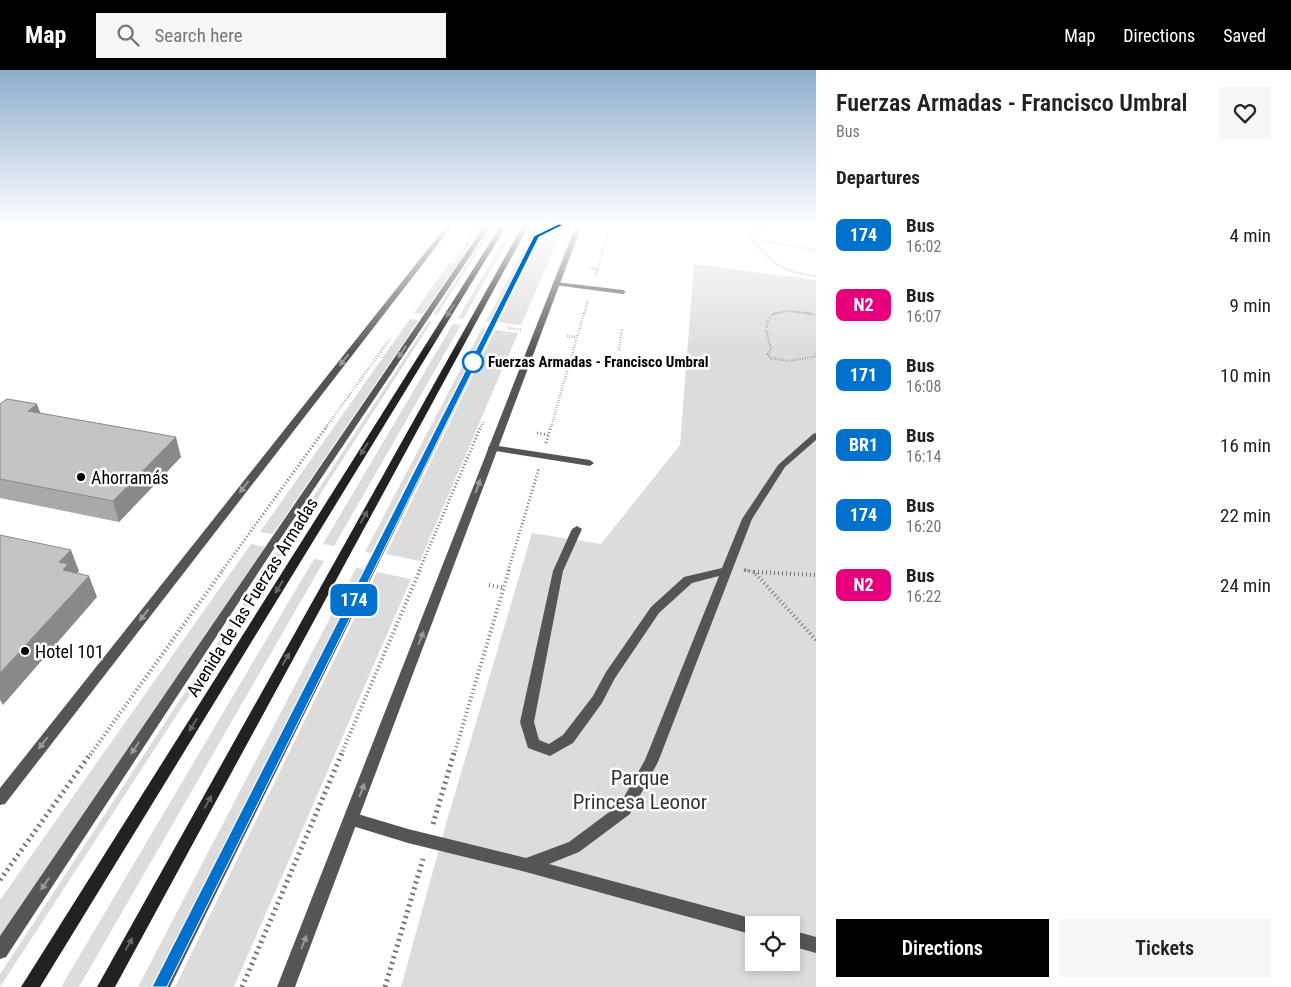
<!DOCTYPE html>
<html lang="en">
<head>
<meta charset="utf-8">
<style>
	body { margin:0; font-family:"Roboto Condensed",sans-serif; background:#f6f6f6; color:#222; height:100vh; display:flex; flex-direction:column; font-size:19px; white-space:nowrap }
	* { box-sizing:border-box; margin:0 }
	p { font-size:16px; color:#767676 }
	.icon { flex:none; width:28px; height:28px; fill:none; stroke:currentColor; stroke-width:2; stroke-linecap:round; stroke-linejoin:round }
	.map { position:relative; flex:1; overflow:hidden }
	.panel { display:flex; flex-direction:column; background:#fff; width:475px }
	.panel>* { flex:none }
	.badge { padding:0 10px; border-radius:8px; font-size:18px; line-height:32px }
	.tools { position:absolute; left:745px; top:846px; display:grid; gap:10px }
	.tools a { display:grid; place-items:center; width:55px; height:55px; border-radius:0px; background:#fff; box-shadow:0 2px 8px #0003; font-size:25px }
	.map>.badge { position:absolute; translate:-50% -50%; box-shadow:0 0 0 2px #fff }
	h2 { padding:0 20px; font-size:19px; line-height:45px }
	.round { display:grid; place-items:center; flex:none; width:52px; height:52px; border-radius:0px; background:#f6f6f6 }
	.summary { display:flex; align-items:center; justify-content:space-between; height:85px; padding:0 20px }
	h1 { font-size:24px; font-weight:600; line-height:38px }
	.primary-button { display:flex; gap:10px; margin-top:auto; padding:10px 20px }
	.primary-button a { flex:1; height:58px; border-radius:0px; background:#000; color:#fff; font-size:20px; font-weight:600; line-height:58px; text-align:center }
	.primary-button a+a { background:#f6f6f6; color:#222 }
	ul { padding:0; list-style:none }
	li { display:flex; align-items:center; gap:15px; height:70px; padding:0 20px }
	li div { flex:1 }
	li b { display:block; font-size:19px }
	li em { font-style:normal }
	li .badge { min-width:55px; font-weight:700; text-align:center }
	header { display:flex; align-items:center; gap:30px; box-sizing:border-box; height:70px; padding:0 25px; background:#000; color:#fff }
	header strong { font-size:24px }
	nav { display:flex; gap:28px; margin-inline-start:auto; font-size:18px }
	.search { width:350px; height:45px; background:#f6f6f6; display:flex; align-items:center; gap:12px; box-sizing:border-box; padding:0 18px; border-radius:0px; color:#767676; font-size:19px }
	main { display:flex; flex:1; min-height:0 }
	.map>svg:first-child { display:block }
	.green { fill:#dcdcdc; fill-rule:evenodd }
	.lines { fill:none; stroke-linecap:round; stroke-linejoin:round }
	.path-far4 { stroke:#777; stroke-width:2; stroke-dasharray:0.5 1; stroke-linecap:butt }
	.path-far3 { stroke:#777; stroke-width:2.5; stroke-dasharray:0.5 2; stroke-linecap:butt }
	.path-far2 { stroke:#777; stroke-width:3; stroke-dasharray:1 2.5; stroke-linecap:butt }
	.path-far1 { stroke:#777; stroke-width:4; stroke-dasharray:1 3; stroke-linecap:butt }
	.path { stroke:#777; stroke-width:5; stroke-dasharray:2 4; stroke-linecap:butt }
	.lane { fill:#555; fill-rule:evenodd }
	.street { fill:#555; fill-rule:evenodd }
	.secondary { fill:#222; fill-rule:evenodd }
	.wall { fill:#a9a9a9 }
	.shaded-wall { fill:#898989 }
	.building { fill:#c4c4c4; stroke:#898989 }
	.oneway { fill:#646464 }
	.oneway2 { fill:#999 }
	.line { fill:#0072ce; stroke:#fff }
	.stop-dot { fill:#fff; stroke:#0072ce; stroke-width:2.5 }
	.poi-dot { fill:#000; stroke:#fff; stroke-width:2 }
	.labels { text-anchor:middle; dominant-baseline:central; stroke-width:5; stroke-linejoin:round; paint-order:stroke }
	.far-stop-label { font-size:15px; font-weight:bold; fill:#000; stroke:#fff; text-anchor:start }
	.poi-label { font-size:18px; fill:#000; stroke:#fff; text-anchor:start }
	.street-label { font-size:18px; fill:#000; stroke:#fff }
	.near-park-label { font-size:21px; fill:#333; stroke:#fff }
</style>
</head>
<body>
<header>
<strong>Map</strong>
<div class="search"><svg class="icon" aria-label="search" viewBox="0 0 24 24"><circle cx="10" cy="10" r="6"/><path d="M15 15l6 6"/></svg>Search here</div>
<nav><a>Map</a><a>Directions</a><a>Saved</a></nav>
</header>
<main>
<div class="map">
<svg width="816" height="917" viewBox="0 0 816 917">
	<rect width="100%" height="100%" fill="#fff"/>
	<g class="green">
		<path d="M476 155H484L423 244 414 243 449 193H454L466 175H464L469 168 467 167Z"/>
		<path d="M492 155H495L437 245H433Z"/>
		<path d="M513 155H517L463 249 458 248Z"/>
		<path d="M536 155H554L535 162 490 252H486Z"/>
		<path d="M564 156 521 255 499 252 542 164Z"/>
		<path d="M694 194 816 210V917H401L446 754 532 463 601 474 680 375ZM754 855H791V892H754Z"/>
		<path d="M410 249 419 250 273 464 260 462Z"/>
		<path d="M429 251H432L292 468 287 467Z"/>
		<path d="M453 254 461 255 334 476 323 474Z"/>
		<path d="M482 258 486 259 371 483 365 482Z"/>
		<path d="M495 260 518 263 420 491 386 484Z"/>
		<path d="M251 474 265 477 0 867V830Z"/>
		<path d="M277 482 282 483 0 917V904Z"/>
		<path d="M314 489 324 491 79 917H61Z"/>
		<path d="M356 498 364 499 151 917H138Z"/>
		<path d="M377 502 411 509 234 917H175Z"/>
	</g>
	<g class="lines">
		<g class="path-far4">
			<path d="M767 161H753L746 164C772 191 776 201 816 206"/>
			<path d="M751 169 816 180"/>
			<path d="M589 198 597 199"/>
			<path d="M596 205 610 155"/>
			<path d="M584 244 588 230"/>
			<path d="M773 244 789 241 813 244"/>
		</g>
		<g class="path-far3">
			<path d="M775 243C761 252 768 266 771 279L768 284 770 288 788 291 814 287 816 283"/>
			<path d="M806 243 816 245"/>
			<path d="M508 258 523 260"/>
			<path d="M567 266 577 267"/>
			<path d="M619 280 622 259"/>
			<path d="M326 357 390 269"/>
			<path d="M481 357 484 350"/>
			<path d="M551 357 584 243"/>
		</g>
		<g class="path-far2">
			<path d="M537 363 548 365"/>
			<path d="M546 373 551 356"/>
			<path d="M744 500 751 501"/>
			<path d="M222 501 327 356"/>
			<path d="M419 501 481 356"/>
			<path d="M508 501 539 398"/>
		</g>
		<g class="path-far1">
			<path d="M745 500 754 502 816 570"/>
			<path d="M754 502 816 505"/>
			<path d="M489 515 503 518"/>
			<path d="M90 685 223 500"/>
			<path d="M341 685 420 500"/>
			<path d="M454 685 509 500"/>
		</g>
		<g class="path">
			<path d="M433 754 454 683"/>
			<path d="M0 810 91 683"/>
			<path d="M242 917 342 683"/>
			<path d="M385 917 423 789"/>
		</g>
		<g class="lane">
			<path d="M485 155H491L277 474 6 887 0 889V866Z"/>
			<path d="M557 155H564L539 167 170 917H152L534 166Z"/>
			<path d="M556 212 623 220 626 222 623 224 554 215V213Z"/>
			<path d="M816 363V370L785 397 752 449 658 692 630 744 579 782 549 794 754 849 760 851 761 855H754V865L526 802 408 773 346 754 344 749 346 744 351 742 408 759 526 788 569 772 620 734 645 690 719 506 692 513 659 543 615 608 602 633 573 673 550 686 528 678 520 652 553 501 572 459 577 456 582 459 563 501 534 652 539 670 549 674 563 665 593 626 606 602 651 537 684 507 722 498 742 449 778 395 813 364Z"/>
			<path d="M492 375 590 390 594 393 590 396 489 380 488 378 489 376Z"/>
			<path d="M791 860 816 867V883L791 876Z"/>
		</g>
		<g class="street">
			<path d="M447 155H453L5 734 0 735V718Z"/>
			<path d="M576 155H582L295 917H277Z"/>
		</g>
		<g class="secondary">
			<path d="M501 155H507L40 917H21Z"/>
			<path d="M523 155H529L115 917H97Z"/>
		</g>
	</g>
	<path class="wall" d="M0 334 41 343 181 387 119 452 0 428Z"/>
	<g class="shaded-wall">
		<path d="M37 334 44 353 28 341Z"/>
		<path d="M176 367 181 387 119 452 113 431Z"/>
		<path d="M71 480 79 501 68 513 59 492Z"/>
		<path d="M89 506 97 527 3 635 0 630V603Z"/>
	</g>
	<g class="building">
		<path d="M7 329 37 334 28 341 176 367 113 431 0 409V334Z"/>
		<path d="M0 465 71 480 59 492 68 494 63 500 89 506 0 603Z"/>
	</g>
	<defs><path id="oneway-solid" d="M-6-.8H1V-3.2L6.5 0L1 3.2V.8H-6Z" transform="scale(1.25)"/></defs>
	<g class="oneway">
		<use href="#oneway-solid" transform="translate(450 241) rotate(122)"/>
		<use href="#oneway-solid" transform="translate(364 379) rotate(122)"/>
		<use href="#oneway-solid" transform="translate(364 447) rotate(-61)"/>
		<use href="#oneway-solid" transform="translate(279 517) rotate(122)"/>
		<use href="#oneway-solid" transform="translate(286 589) rotate(-61)"/>
		<use href="#oneway-solid" transform="translate(193 655) rotate(122)"/>
		<use href="#oneway-solid" transform="translate(208 732) rotate(-61)"/>
		<use href="#oneway-solid" transform="translate(129 874) rotate(-61)"/>
	</g>
	<g class="oneway2">
		<use href="#oneway-solid" transform="translate(402 282) rotate(124)"/>
		<use href="#oneway-solid" transform="translate(344 290) rotate(128)"/>
		<use href="#oneway-solid" transform="translate(478 416) rotate(-70)"/>
		<use href="#oneway-solid" transform="translate(244 417) rotate(128)"/>
		<use href="#oneway-solid" transform="translate(144 545) rotate(128)"/>
		<use href="#oneway-solid" transform="translate(421 568) rotate(-69)"/>
		<use href="#oneway-solid" transform="translate(43 673) rotate(128)"/>
		<use href="#oneway-solid" transform="translate(135 678) rotate(124)"/>
		<use href="#oneway-solid" transform="translate(362 720) rotate(-69)"/>
		<use href="#oneway-solid" transform="translate(45 814) rotate(124)"/>
		<use href="#oneway-solid" transform="translate(304 872) rotate(-69)"/>
	</g>
	<linearGradient id="sky" x2="0" y2="1"><stop stop-color="#8cadcc"/><stop offset="0.55" stop-color="#fff"/><stop offset="1" stop-color="#fff" stop-opacity="0"/></linearGradient>
	<rect width="816" height="283" fill="url(#sky)"/>
	<path class="line" d="M559 154 563 155 539 167 167 917H152L155 911 534 166Z"/>
	<circle class="stop-dot" cx="473" cy="292" r="10"/>
	<g class="poi-dot">
		<circle cx="81" cy="407" r="5"/>
		<circle cx="25" cy="581" r="5"/>
	</g>
	<g class="labels">
		<g class="far-stop-label">
			<text x="488" y="292">Fuerzas Armadas - Francisco Umbral</text>
		</g>
		<g class="poi-label">
			<text x="91" y="407">Ahorramás</text>
			<text x="35" y="581">Hotel 101</text>
		</g>
		<g class="street-label">
			<text transform="translate(252 527) rotate(-58)">Avenida de las Fuerzas Armadas</text>
		</g>
		<g class="near-park-label">
			<text x="640" y="708">Parque<tspan x="640" dy="24">Princesa Leonor</tspan></text>
		</g>
	</g>
</svg>
<div class="tools">
<a><svg class="icon" aria-label="locate" viewBox="0 0 24 24"><circle cx="12" cy="12" r="6"/><path d="M12 2v4M12 18v4M2 12h4M18 12h4"/></svg></a>
</div>
<b class="badge" style="left:354px;top:530px;background:#0072ce;color:#fff">174</b>
</div>
<section class="panel">
<div class="summary"><div><h1>Fuerzas Armadas - Francisco Umbral</h1><p>Bus</p></div><a class="round"><svg class="icon" aria-label="heart" viewBox="0 0 24 24"><path d="M12 20l-8-8c-3-5 5-10 8-4 3-6 11-1 8 4z"/></svg></a></div>
<h2>Departures</h2>
<ul>
<li><span class="badge" style="background:#0072ce;color:#fff">174</span><div><b>Bus</b><p>16:02</p></div><em>4 min</em></li>
<li><span class="badge" style="background:#e6007e;color:#fff">N2</span><div><b>Bus</b><p>16:07</p></div><em>9 min</em></li>
<li><span class="badge" style="background:#0072ce;color:#fff">171</span><div><b>Bus</b><p>16:08</p></div><em>10 min</em></li>
<li><span class="badge" style="background:#0072ce;color:#fff">BR1</span><div><b>Bus</b><p>16:14</p></div><em>16 min</em></li>
<li><span class="badge" style="background:#0072ce;color:#fff">174</span><div><b>Bus</b><p>16:20</p></div><em>22 min</em></li>
<li><span class="badge" style="background:#e6007e;color:#fff">N2</span><div><b>Bus</b><p>16:22</p></div><em>24 min</em></li>
</ul>
<div class="primary-button"><a>Directions</a><a>Tickets</a></div>
</section>
</main>
</body>
</html>
